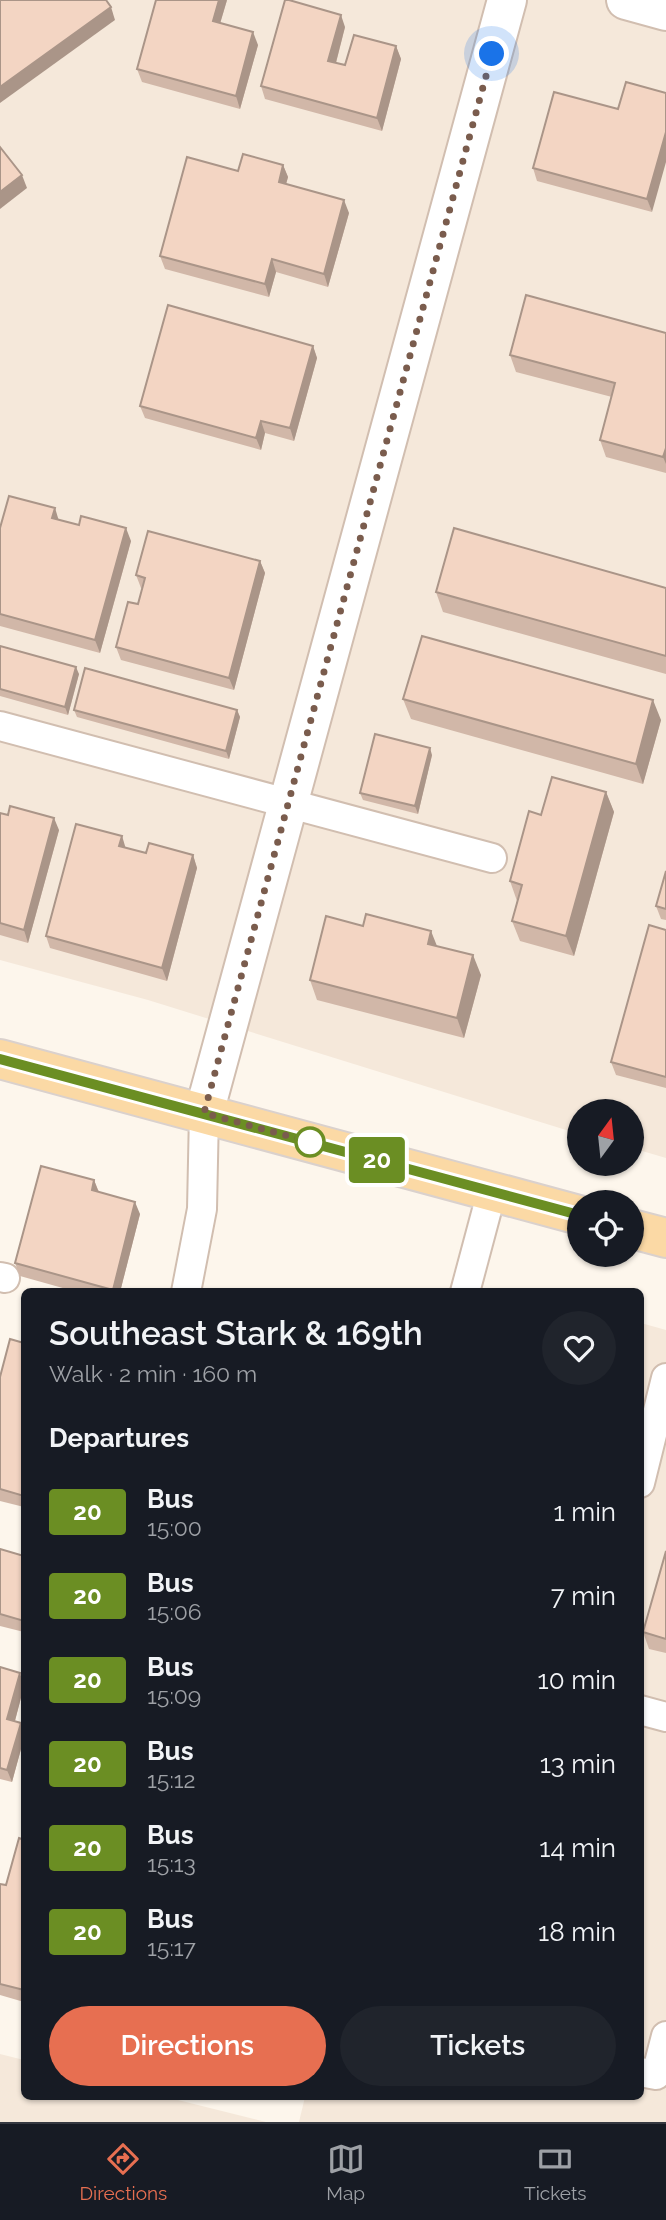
<!DOCTYPE html>
<html lang="en">
<head>
<meta charset="utf-8">
<style>
	body { margin:0; font-family:Raleway,sans-serif; background:#20242c; color:#f1f3f6; height:100vh; display:flex; flex-direction:column; font-size:26px; white-space:nowrap }
	* { box-sizing:border-box; margin:0 }
	p { font-size:23px; color:#9ea1a6 }
	.icon { flex:none; width:38px; height:38px; fill:none; stroke:currentColor; stroke-width:2; stroke-linecap:round; stroke-linejoin:round }
	.map { position:relative; flex:1; overflow:hidden }
	.details { position:absolute; left:21px; top:1288px; width:623px; height:812px; display:flex; flex-direction:column; background:#171b24; border-radius:10px; box-shadow:0 2px 5px #0004 }
	.details>* { flex:none }
	.badge { padding:0 14px; border-radius:5px; font-size:24px; line-height:46px }
	.needle { width:46px; rotate:15deg }
	.buttons { position:absolute; left:567px; top:1099px; display:grid; gap:14px }
	.buttons a { display:grid; place-items:center; width:77px; height:77px; border-radius:50%; background:#171b24; box-shadow:0 2px 5px #0004; font-size:35px }
	.you { position:absolute; width:35px; height:35px; margin:-18px; border:5px solid #fff; border-radius:50%; background:#1a73e8; box-shadow:0 0 0 10px #1a73e833 }
	.map>.badge { position:absolute; translate:-50% -50%; box-shadow:0 0 0 4px #fff }
	h2 { padding:0 28px; font-size:26px; line-height:63px }
	.round { display:grid; place-items:center; flex:none; width:74px; height:74px; border-radius:37px; background:#20242c }
	.head { display:flex; align-items:center; justify-content:space-between; height:119px; padding:0 28px }
	h1 { font-size:33px; font-weight:600; line-height:52px }
	.primary-button { display:flex; gap:14px; margin-top:auto; padding:14px 28px }
	.primary-button a { flex:1; height:80px; border-radius:42px; background:#e76f51; color:#fff; font-size:28px; font-weight:600; line-height:80px; text-align:center }
	.primary-button a+a { background:#20242c; color:#f1f3f6 }
	ul { padding:0; list-style:none }
	li { display:flex; align-items:center; gap:21px; height:84px; padding:0 28px }
	li div { flex:1 }
	li b { display:block; font-size:26px }
	li em { font-style:normal }
	li .badge { min-width:77px; font-weight:700; text-align:center }
	.dock { display:flex; justify-content:space-around; align-items:center; height:98px; border-top:2px solid #363941; background:#171b24; font-size:19px; color:#9ea1a6 }
	.dock a { display:grid; justify-items:center; gap:4px }
	.dock .current { color:#e76f51 }
	.map>svg:first-child { display:block }
	.residential { fill:#f5e8da }
	.lines { fill:none; stroke-linecap:round; stroke-linejoin:round }
	.service-casing { stroke:#d1beb0; stroke-width:32 }
	.minor-casing { stroke:#d1beb0; stroke-width:42 }
	.primary-casing { stroke:#dad1cd; stroke-width:42 }
	.service { stroke:#fff; stroke-width:28 }
	.minor { stroke:#fff; stroke-width:38 }
	.primary { stroke:#fbd9a5; stroke-width:38 }
	.wall { fill:#d1b7a8 }
	.shaded-wall { fill:#aa9588 }
	.building { fill:#f3d5c3; stroke:#aa9588; stroke-width:2 }
	.line-casing { stroke:#fff; stroke-width:16 }
	.line { stroke:#6b8e23; stroke-width:10 }
	.walk { stroke:#7a5c4d; stroke-width:7; stroke-dasharray:0 12.6 }
	.stop-dot { fill:#fff; stroke:#6b8e23; stroke-width:3.5 }
</style>
</head>
<body>
<div class="map">
<svg width="666" height="2122" viewBox="0 0 666 2122">
	<rect width="100%" height="100%" fill="#fdf6ec"/>
	<g class="residential">
		<path d="M0 0H666V1158L632 1148V1111H579V1134L148 1000 0 960Z"/>
		<path d="M641 1323 666 1330V2122H299L305 2097 640 2096Z"/>
		<path d="M0 2054 24 2060V2096L166 2097 266 2122H0Z"/>
	</g>
	<g class="lines">
		<defs>
			<g id="service">
				<path d="M0 726 492 858"/>
				<path d="M0 1277 5 1278"/>
				<path d="M186 1292 202 1209 204 1113"/>
				<path d="M465 1292 492 1191"/>
				<path d="M640 1483 666 1378"/>
				<path d="M640 1710 666 1717"/>
				<path d="M640 2072 656 2075 666 2036"/>
			</g>
			<g id="minor">
				<path d="M626 0 666 11"/>
				<path d="M204 1113 507 0"/>
			</g>
			<g id="primary">
				<path d="M0 1059 579 1215"/>
				<path d="M632 1229 666 1238"/>
			</g>
		</defs>
		<use href="#service" class="service-casing"/>
		<use href="#minor" class="minor-casing"/>
		<use href="#primary" class="primary-casing"/>
		<use href="#service" class="service"/>
		<use href="#minor" class="minor"/>
		<use href="#primary" class="primary"/>
	</g>
	<g class="wall">
		<path d="M227 0 220 23 258 45 240 109 142 82 137 69Z"/>
		<path d="M345 27 336 63 345 65 396 46 401 59 382 131 265 99 261 86Z"/>
		<path d="M618 109 652 212 537 181 533 168Z"/>
		<path d="M283 165 288 177 286 184 349 213 328 287 276 272 269 297 165 269 160 256 238 171Z"/>
		<path d="M666 333V473L606 457 600 440 612 397 516 372 510 355Z"/>
		<path d="M313 346 317 358 294 441 265 433 261 450 145 418 140 406Z"/>
		<path d="M59 520 131 541 100 653 0 626V528Z"/>
		<path d="M260 561 265 573 234 690 121 660 116 647 138 604 142 588H141L136 575Z"/>
		<path d="M666 588V674L443 612 436 592Z"/>
		<path d="M0 646 79 674 68 715 0 696Z"/>
		<path d="M403 699 661 720 643 784 411 719Z"/>
		<path d="M74 710H237L240 717 229 759 77 717Z"/>
		<path d="M432 755 418 814 363 800 360 793Z"/>
		<path d="M606 792 614 812 574 956 520 941 512 921 517 901 510 881 541 815Z"/>
		<path d="M0 813 59 830 28 943 0 935Z"/>
		<path d="M126 848 146 853 193 855 197 868 167 981 50 948 46 936Z"/>
		<path d="M666 871V920L661 919 656 906Z"/>
		<path d="M666 930V1088L616 1075 611 1062Z"/>
		<path d="M436 946 481 975 464 1038 317 1000 310 980Z"/>
		<path d="M94 1180 99 1192 140 1214 120 1292H77L20 1276 15 1263Z"/>
		<path d="M24 1343V1507L0 1501V1377Z"/>
		<path d="M0 1549 24 1556V1632L0 1626Z"/>
		<path d="M666 1551V1653L649 1649 643 1632Z"/>
		<path d="M0 1667 24 1686 15 1721 24 1733V1738L12 1782 0 1779Z"/>
		<path d="M24 1840V2002L0 1995V1884L6 1885Z"/>
	</g>
	<g class="shaded-wall">
		<path d="M219 0H227L217 34 213 21Z"/>
		<path d="M111 7 115 20 0 103V87Z"/>
		<path d="M341 15 345 27 333 74 328 61Z"/>
		<path d="M253 32 258 45 240 109 236 96Z"/>
		<path d="M396 46 401 59 382 131 377 118Z"/>
		<path d="M666 132V162L652 212 647 199Z"/>
		<path d="M283 165 288 177 283 195 279 182Z"/>
		<path d="M22 175 27 188 0 209V192Z"/>
		<path d="M344 200 349 213 328 287 324 274Z"/>
		<path d="M272 259 276 272 269 297 265 284Z"/>
		<path d="M313 346 317 358 294 441 290 428Z"/>
		<path d="M261 421 265 433 261 450 256 438Z"/>
		<path d="M666 448V464L663 457Z"/>
		<path d="M55 508 59 521 52 518Z"/>
		<path d="M126 528 131 541 100 653 95 640Z"/>
		<path d="M260 561 265 573 234 690 229 678Z"/>
		<path d="M76 667 79 674 68 715 65 707Z"/>
		<path d="M653 700 661 720 643 784 636 764Z"/>
		<path d="M237 710 240 717 229 759 226 751Z"/>
		<path d="M430 748 432 755 418 814 415 806Z"/>
		<path d="M606 792 614 812 574 956 566 936Z"/>
		<path d="M54 818 59 830 28 943 24 930Z"/>
		<path d="M122 836 126 849 119 846Z"/>
		<path d="M193 855 197 868 167 981 162 968Z"/>
		<path d="M431 931 439 951 428 944Z"/>
		<path d="M473 955 481 975 464 1038 457 1018Z"/>
		<path d="M94 1180 99 1193 92 1190Z"/>
		<path d="M135 1202 140 1214 120 1292H114L113 1290Z"/>
		<path d="M20 1673 24 1686 12 1732 7 1719Z"/>
		<path d="M21 1723 24 1733V1738L12 1782 7 1770Z"/>
	</g>
	<g class="building">
		<path d="M0 0H106L111 7 0 87Z"/>
		<path d="M156 0H219L213 21 253 32 236 96 137 69Z"/>
		<path d="M285 0H289L341 15 328 61 345 65 354 35 396 46 377 118 261 86Z"/>
		<path d="M626 82 666 93V132L647 199 533 168 554 92 618 109Z"/>
		<path d="M0 147 22 175 0 192Z"/>
		<path d="M243 154 283 165 279 182 344 200 324 274 272 259 265 284 160 256 187 157 238 171Z"/>
		<path d="M526 295 666 333V448L663 457 600 440 615 383 510 355Z"/>
		<path d="M168 305 313 346 290 428 261 421 256 438 140 406Z"/>
		<path d="M9 496 55 508 52 518 79 525 81 516 126 528 95 640 0 614V528Z"/>
		<path d="M454 528 666 588V656L436 592Z"/>
		<path d="M148 531 260 561 229 678 116 647 128 602 138 604 145 578 136 575Z"/>
		<path d="M422 636 653 700 636 764 403 699Z"/>
		<path d="M0 646 76 667 65 707 0 689Z"/>
		<path d="M85 668 237 710 226 751 74 710Z"/>
		<path d="M375 734 430 748 415 806 360 793Z"/>
		<path d="M552 777 606 792 566 936 512 921 522 885 510 881 529 811 541 815Z"/>
		<path d="M10 806 54 818 24 930 0 923V813L8 815Z"/>
		<path d="M76 824 122 836 119 846 146 853 149 843 193 855 162 968 46 936Z"/>
		<path d="M666 871V909L656 906Z"/>
		<path d="M366 914 431 931 428 944 473 955 457 1018 310 980 326 916 363 926Z"/>
		<path d="M649 925 666 930V1077L611 1062Z"/>
		<path d="M41 1166 94 1180 92 1190 135 1202 113 1290 15 1263Z"/>
		<path d="M10 1339 24 1343V1496L0 1489V1377Z"/>
		<path d="M0 1549 24 1556V1621L0 1614Z"/>
		<path d="M666 1551V1639L643 1632Z"/>
		<path d="M0 1667 20 1673 7 1719 21 1723 7 1770 0 1768Z"/>
		<path d="M19 1838 24 1840V1990L0 1984V1884L6 1885Z"/>
	</g>
	<g class="lines">
		<defs>
			<path id="line" d="M0 1059 579 1215"/>
		</defs>
		<use href="#line" class="line-casing"/>
		<use href="#line" class="line"/>
		<path class="walk" d="M310 1142 204 1113 492 54"/>
	</g>
	<circle class="stop-dot" cx="310" cy="1142" r="14"/>
</svg>
<div class="buttons">
<a><svg class="needle" viewBox="-14 -14 28 28"><path d="M0-13l5 13h-10z" fill="#e53935"/><path d="M0 13l5-13h-10z" fill="#9ea1a6"/></svg></a>
<a><svg class="icon" aria-label="locate" viewBox="0 0 24 24"><circle cx="12" cy="12" r="6"/><path d="M12 2v4M12 18v4M2 12h4M18 12h4"/></svg></a>
</div>
<div class="you" style="left:492px;top:54px"></div>
<b class="badge" style="left:377px;top:1160px;background:#6b8e23;color:#fff">20</b>
<section class="details">
<div class="head"><div><h1>Southeast Stark &amp; 169th</h1><p>Walk · 2 min · 160 m</p></div><a class="round"><svg class="icon" aria-label="heart" viewBox="0 0 24 24"><path d="M12 20l-8-8c-3-5 5-10 8-4 3-6 11-1 8 4z"/></svg></a></div>
<h2>Departures</h2>
<ul>
<li><span class="badge" style="background:#6b8e23;color:#fff">20</span><div><b>Bus</b><p>15:00</p></div><em>1 min</em></li>
<li><span class="badge" style="background:#6b8e23;color:#fff">20</span><div><b>Bus</b><p>15:06</p></div><em>7 min</em></li>
<li><span class="badge" style="background:#6b8e23;color:#fff">20</span><div><b>Bus</b><p>15:09</p></div><em>10 min</em></li>
<li><span class="badge" style="background:#6b8e23;color:#fff">20</span><div><b>Bus</b><p>15:12</p></div><em>13 min</em></li>
<li><span class="badge" style="background:#6b8e23;color:#fff">20</span><div><b>Bus</b><p>15:13</p></div><em>14 min</em></li>
<li><span class="badge" style="background:#6b8e23;color:#fff">20</span><div><b>Bus</b><p>15:17</p></div><em>18 min</em></li>
</ul>
<div class="primary-button"><a>Directions</a><a>Tickets</a></div>
</section>
</div>
<nav class="dock">
<a class="current"><svg class="icon" aria-label="directions" viewBox="0 0 24 24"><path d="M12 3l9 9-9 9-9-9zM9 14v-3h6M13 9l2 2-2 2"/></svg>Directions</a>
<a><svg class="icon" aria-label="map" viewBox="0 0 24 24"><path d="M3 6l6-2 6 2 6-2v14l-6 2-6-2-6 2zM9 4v14M15 6v14"/></svg>Map</a>
<a><svg class="icon" aria-label="tickets" viewBox="0 0 24 24"><path d="M3 7h18v10H3zM15 7v10"/></svg>Tickets</a>
</nav>
</body>
</html>
